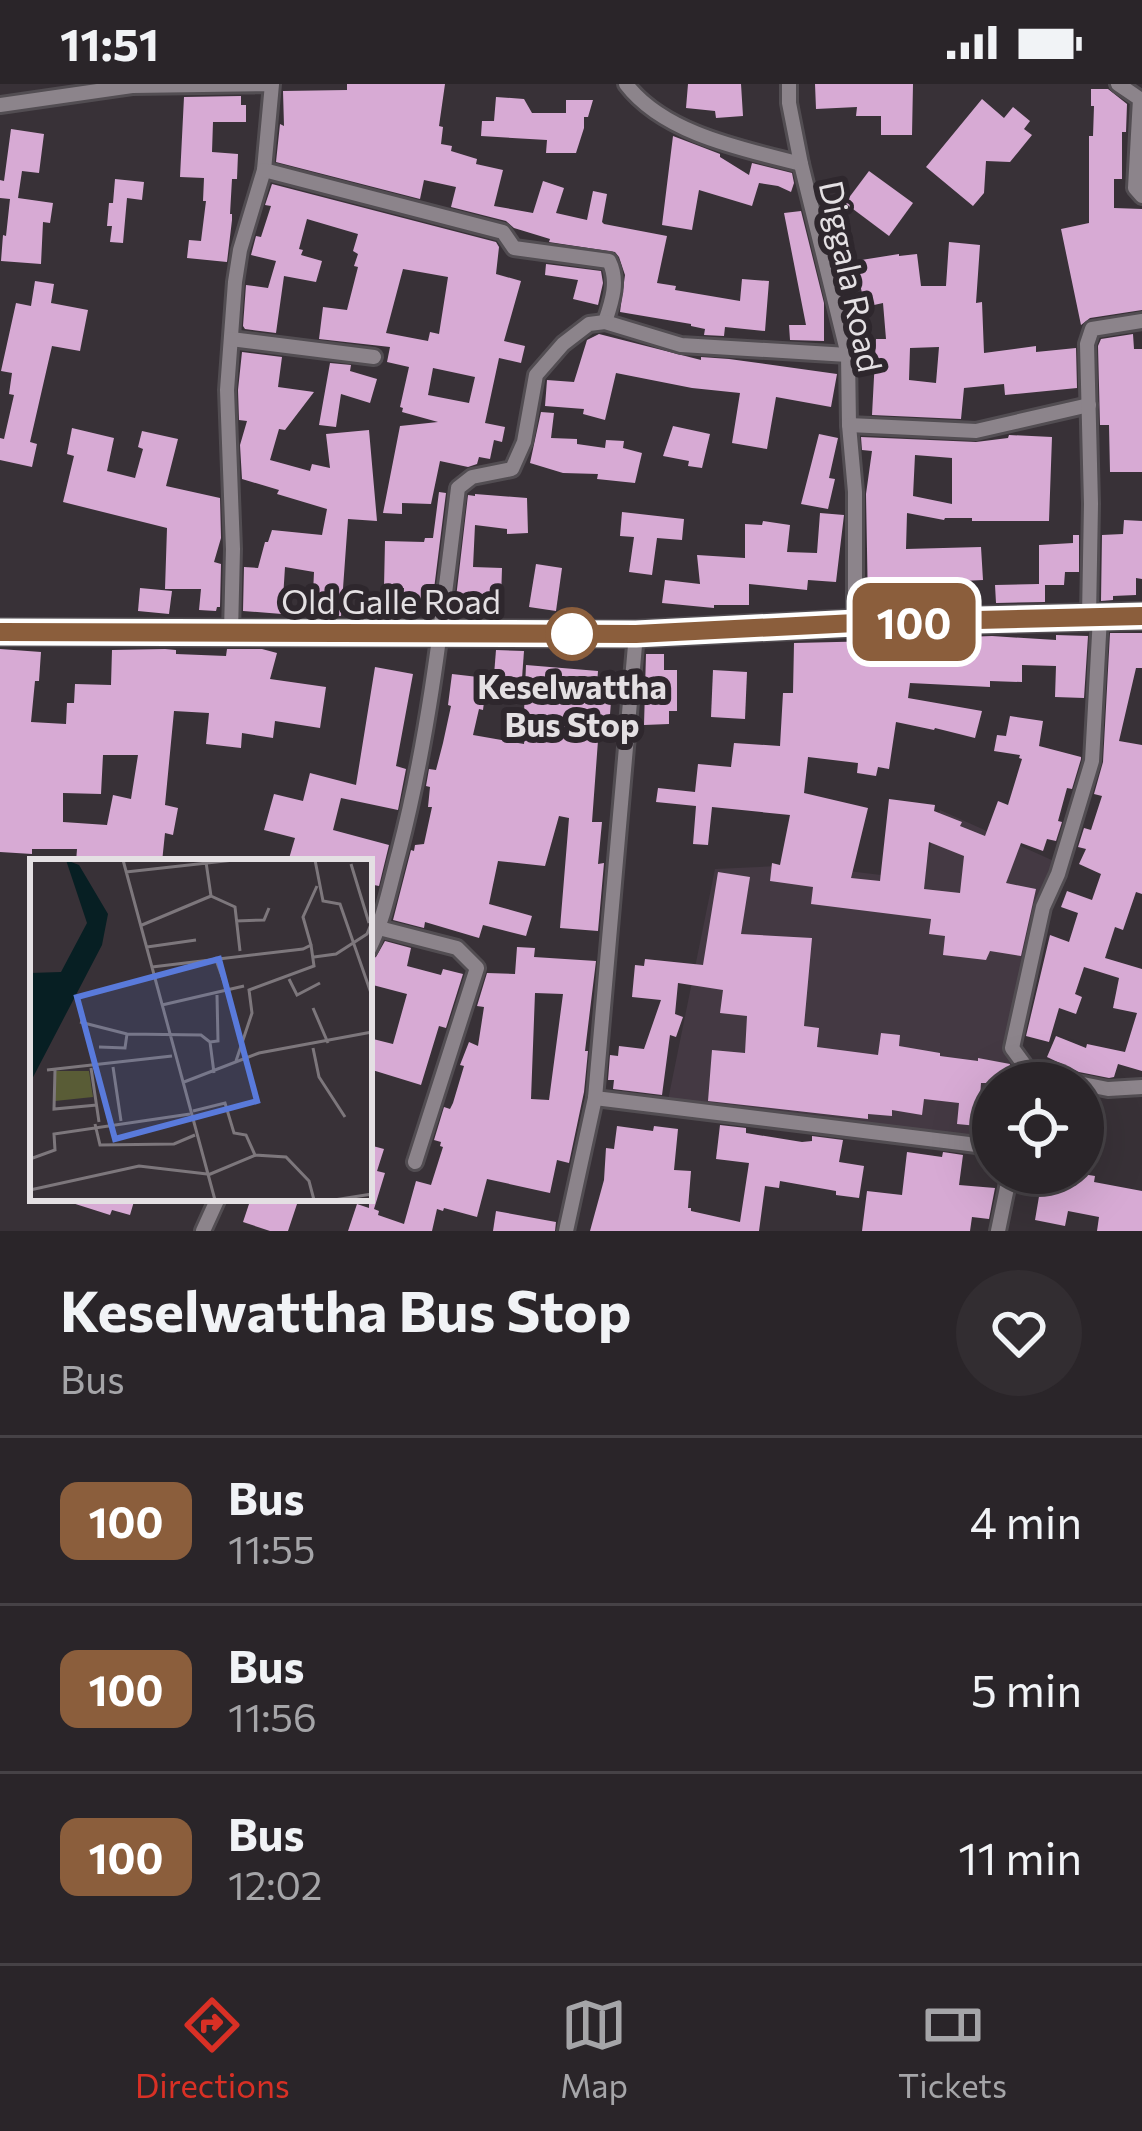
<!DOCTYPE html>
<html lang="en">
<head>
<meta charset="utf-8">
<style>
	body { margin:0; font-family:Commissioner,sans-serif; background:#322d31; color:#f1f3f6; height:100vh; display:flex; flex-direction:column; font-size:45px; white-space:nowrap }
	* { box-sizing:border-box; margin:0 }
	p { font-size:39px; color:#a5a5a8 }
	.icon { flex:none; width:66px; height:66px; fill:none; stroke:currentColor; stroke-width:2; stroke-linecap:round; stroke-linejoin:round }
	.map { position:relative; height:1147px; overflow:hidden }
	.panel { display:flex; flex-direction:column; background:#2a2529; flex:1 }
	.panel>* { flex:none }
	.badge { padding:0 24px; border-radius:18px; font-size:42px; line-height:78px }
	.fabs { position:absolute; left:972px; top:978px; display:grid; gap:24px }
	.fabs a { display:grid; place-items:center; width:132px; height:132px; border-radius:50%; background:#2a2529; box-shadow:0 12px 48px #0002,0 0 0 3px #464246; font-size:60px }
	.map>.badge { position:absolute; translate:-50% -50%; box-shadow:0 0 0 6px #fff }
	.round { display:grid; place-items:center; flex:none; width:126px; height:126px; border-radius:63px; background:#322d31 }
	.head { display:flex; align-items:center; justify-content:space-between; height:204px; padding:0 60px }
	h1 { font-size:57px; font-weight:700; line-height:90px }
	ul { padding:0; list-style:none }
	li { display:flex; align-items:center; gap:36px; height:168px; padding:0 60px; border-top:3px solid #464246 }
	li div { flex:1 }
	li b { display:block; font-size:45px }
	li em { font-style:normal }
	li .badge { min-width:132px; font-weight:700; text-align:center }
	.status { display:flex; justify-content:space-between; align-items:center; height:84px; padding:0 60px; background:#2a2529; direction:ltr }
	.status svg { height:33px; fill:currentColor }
	.dock { display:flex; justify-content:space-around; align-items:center; height:168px; border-top:3px solid #464246; background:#2a2529; font-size:33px; color:#a5a5a8 }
	.dock a { display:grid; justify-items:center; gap:6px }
	.dock .on { color:#d93025 }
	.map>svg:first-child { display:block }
	.built { fill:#443943 }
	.building { fill:#d7aad4; fill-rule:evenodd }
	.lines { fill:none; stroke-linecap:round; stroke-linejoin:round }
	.street-casing { stroke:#524d52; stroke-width:20 }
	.highway-casing { stroke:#524d52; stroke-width:30 }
	.street { stroke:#8c848b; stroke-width:14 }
	.highway { stroke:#d2a3e5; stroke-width:24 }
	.line-casing { stroke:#fff; stroke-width:27 }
	.line { stroke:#8b5e3c; stroke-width:18 }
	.stop-dot { fill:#fff; stroke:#8b5e3c; stroke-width:6 }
	.labels { text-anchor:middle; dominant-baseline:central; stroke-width:12; stroke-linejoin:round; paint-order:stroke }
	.street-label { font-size:33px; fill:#e4e0e3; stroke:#2e272d }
	.stop-label { font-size:33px; font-weight:bold; fill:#e4e0e3; stroke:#2e272d }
	.inset-road { fill:none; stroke:#7d777c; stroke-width:3 }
	.view { fill:#597adb; fill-opacity:0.15; stroke:#597adb; stroke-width:6 }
	.inset-edge { fill:none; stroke:#e4e0e3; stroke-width:6 }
</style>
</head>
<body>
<div class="status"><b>11:51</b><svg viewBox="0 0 49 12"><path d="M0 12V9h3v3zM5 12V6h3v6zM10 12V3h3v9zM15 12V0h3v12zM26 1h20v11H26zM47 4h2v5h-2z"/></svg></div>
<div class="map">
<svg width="1142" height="1147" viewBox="0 0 1142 1147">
	<rect width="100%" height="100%" fill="#383137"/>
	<path class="built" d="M940 726 1054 777 1037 824 1008 963 1015 999H993V1056L668 1016 715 785 799 781 881 791 927 775Z"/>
	<g class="building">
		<path d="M347 0H445L439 42 443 43 441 60 452 62 451 67 477 75 476 80 503 86 494 122 533 129 543 97 564 104 556 129 587 136 593 107 607 110 602 138 604 140 667 152 657 199 676 202 675 206 740 217 742 195 769 197 765 247 725 243 724 252 704 251 705 245 691 242V240L620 228 625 191 619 173 615 168 549 158 550 155 514 144 506 137 451 123 456 103 424 96 420 115 276 78 280 40 284 42 283 7 347 6Z"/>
		<path d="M688 0H741L743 32 716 34 715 27 686 24Z"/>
		<path d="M815 0H913L912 51H881V32H856L857 23 816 25Z"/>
		<path d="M1091 5H1108L1127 20 1126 48H1122V95H1114V124L1142 125V226L1090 234 1081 241 1061 145 1089 139V52H1093L1094 22H1091Z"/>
		<path d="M241 12V21H246V38H213L212 68 238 70 237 95H232L230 130H232V136L227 178 187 174 189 156 201 157 206 117H203L204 94 180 93 184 13Z"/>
		<path d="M496 13 524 15 532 29H566V16H593L588 33H584V44L576 69H546L547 56 481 52 482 37H494Z"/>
		<path d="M982 15 1004 34 1013 23 1030 37 1024 45 1032 51 1010 78 986 77 984 109 973 122 926 83Z"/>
		<path d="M11 45 44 50 39 89 22 87 18 114 53 119 50 139 43 138 41 180 1 177 3 151 6 152 10 115 0 114V96L4 97Z"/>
		<path d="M673 52 720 70V73L749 91 752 79 792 89 794 99 791 108 778 102 759 99 752 122 699 106 692 146 662 141Z"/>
		<path d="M869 87 913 119 889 152 845 119Z"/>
		<path d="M115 95 144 98 142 116 127 114 123 159 110 158 112 142H107L109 119H113Z"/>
		<path d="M272 100 496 158 499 163 496 190 521 197 504 257 525 262 521 279 499 274 485 339 505 343 502 358 494 356 490 375 479 373 477 380 468 383 440 377 431 420 402 419V430L383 429 400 342 438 338 402 328 403 324 400 323 409 283 387 278 390 263 319 255 323 223 347 226 358 183 354 182 358 170 353 167 358 150 307 135 299 165 303 166 301 171 322 177 316 198 284 192 276 249 245 245 243 242 246 201 268 204 276 177 251 171 256 152 261 153 271 122 265 121ZM403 185 448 193 439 250 430 248 428 257 386 249ZM433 284 475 293 469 319 428 311Z"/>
		<path d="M801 127 824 219V257L790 256 789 241H806L784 129Z"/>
		<path d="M949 158 980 161 976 219 982 218 984 269 1036 262V268L1076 264 1077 304 1005 311 1004 300 964 304 961 335 872 331 876 255H886L883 219 865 223 855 177 899 170V172L917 170 921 202H946ZM939 263 936 299 909 296 910 264Z"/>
		<path d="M546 180 601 187 603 199 598 221 573 215 578 196 545 191Z"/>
		<path d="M35 197 54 200 51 219 88 226 80 267 52 262 30 358 37 360 32 383 0 376V354L4 355 14 311 9 310 12 289 1 287 16 219 31 222Z"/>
		<path d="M599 250 701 276V273L729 275 837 290 831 323 776 313 767 365 732 359 740 309 692 304 616 289 605 336 583 330 584 325 545 322 547 296 574 298 587 256Z"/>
		<path d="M1133 250 1134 265H1142V388H1110L1109 341H1100L1098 262 1101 255Z"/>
		<path d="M242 268 282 273 278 303 314 308 285 346 279 345 270 376 310 387 312 380 330 384 326 350 369 346 377 437 348 435 341 532 312 531 314 488 285 483 282 530 243 527 244 483 258 484 265 458H268L272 446 322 451 327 425 277 410 279 406 242 395 240 361 247 337 239 336 238 306Z"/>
		<path d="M330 279 351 281 350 287 377 295 370 319 341 310 336 343 319 341Z"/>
		<path d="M541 328 554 329 551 354 577 355V360L605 364 606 356 624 357 623 364 642 369 635 399 597 395 598 390 563 389 530 379Z"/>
		<path d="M673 342 710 350 702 384 688 382 689 377 663 372Z"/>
		<path d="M72 344 114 354 107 387 135 394 143 365 138 363 142 347 178 355 166 402 220 414 221 454 214 478 221 480 220 523H217L216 527 199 526 201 505H165L167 444 63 418 74 372 67 370Z"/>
		<path d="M819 350 838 354 829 394 835 395 828 425 801 420Z"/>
		<path d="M1009 351 1052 353 1049 437H972V434H945L944 436 907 429 906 465 981 463 983 496 919 499 920 521 868 522 866 410 872 367 862 366 861 353 976 358 1008 354ZM915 371 952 374V420L913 412Z"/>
		<path d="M439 408 446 409 431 529 403 531 404 504 384 503 385 457 424 458 425 454H433Z"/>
		<path d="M475 410 527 414 528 449 507 450V445L475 441 473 483 502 484 501 515H472L471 532 454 531 468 411 475 412Z"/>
		<path d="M622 428 684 435 682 456 657 454 652 491 629 488 634 453 620 452Z"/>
		<path d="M820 429 844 431 836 498 808 496 807 506 749 500V521H714V524L662 519 665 496 700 500 697 471 745 474V440L762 441 763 437 790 441 787 468 817 469Z"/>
		<path d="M1124 436 1142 437V495L1136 494V511L1113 512V516L1101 517 1102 451 1123 450Z"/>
		<path d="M1073 451H1079V488H1065L1064 501H1045V518L996 519 995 501 1039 500V461L1073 459Z"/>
		<path d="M536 480 562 484 556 527 529 523Z"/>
		<path d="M140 504 172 507 169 530 138 527Z"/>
		<path d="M1110 549H1142V584H1136L1119 657 1142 661V810L1136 808 1123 846 1115 843 1105 874 1142 885V987L1118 980 1114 993 1109 994 1079 988 1047 973 1056 952 1086 964 1087 960 1125 968 1137 929 1113 924 1119 894 1084 883 1075 910 1082 913 1076 930 1059 924 1049 958 1026 952 1050 851 1069 858 1078 829 1061 823 1067 807 1092 816 1101 790 1079 780 1086 765 1078 763 1084 744 1091 746 1102 712 1094 710 1103 678Z"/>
		<path d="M1056 551 1088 552 1084 614 1055 613 1056 582 1022 581V598L990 597V603L910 599 908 614 982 627 975 654 935 644 934 646 896 638 889 685 878 683 876 692 857 689 858 679 808 673 804 709 868 724 851 794 880 797 889 715 935 721 934 727 962 738 960 742 985 752 998 717 1008 721 1022 675 1019 674 1020 671 994 667 997 651 1006 652 1010 632 1043 637 1039 662 1081 673V675L1072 705 1067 704 1058 737 1062 738 1056 757 1047 755 1043 767 1021 759 1006 799 1036 805 1021 872 990 867 986 876 943 871 945 852 929 850 931 835 811 820 813 803 770 797 772 779 780 781 790 731 712 723 708 761 693 760 696 722 656 718 658 704 695 708 698 680 731 683 734 659 780 662 783 609H793L794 559 879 557V575L907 577 906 562 937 560V554L992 552 1056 556ZM929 758 964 772 960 809 924 805Z"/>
		<path d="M0 565 41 568 39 597H35L31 638 66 640 67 619H74L75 600 111 601 112 566 165 565 176 566V570L226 572 227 565H262L277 569 270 595 326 603 320 644 275 637 273 654 242 649 241 664 206 660 209 629 174 627 165 721 178 724 173 751 165 749 162 778H76L77 765H32V770L0 768ZM103 671H138L131 715 113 711 107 741 63 738V709L101 710Z"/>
		<path d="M496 566 524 567 522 594 494 591Z"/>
		<path d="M646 570H664V586H677V627H669V640L644 641Z"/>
		<path d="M526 581 598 587 596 616 611 617 609 644 599 643 592 738H602L598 780 604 779 598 847 560 844 569 734 559 732 545 782 498 777 489 820 532 832 526 852 483 841 479 854 425 838 424 844 393 836 411 766 414 767 415 761 424 760 432 723H428L430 703 426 702 429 685 436 686 443 659 451 622 448 621 452 590 487 594 483 626 479 625 473 651 524 660 527 628H524Z"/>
		<path d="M375 583 413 590 396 682 406 685 398 726 341 714 333 746 389 761 379 802 369 800V778H288L295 754 264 746 274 710 303 717 310 689 356 701Z"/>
		<path d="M713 586 747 588 745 635 711 633Z"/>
		<path d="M718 788 750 793 741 850 812 854 804 942 819 944 817 963 878 971 881 949 900 951 899 962 940 969V972L978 977V974L1010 980 1007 999H981L978 1042 957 1040 959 1019 924 1015 922 1031 892 1026V1032L868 1030V1035L708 1017 712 966 745 969 747 932 720 929 723 906 678 899 675 930 683 933 676 953 670 951 662 1011 613 1005 614 996H608L610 971 618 972 619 962 644 965 661 916 632 913 635 881 644 882 645 875 703 881Z"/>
		<path d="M385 857 411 864 407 882 441 891 443 885 463 890 446 944 439 942 421 1001 369 985V954L393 960 407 910 369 900V876L376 873Z"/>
		<path d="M517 863 535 864 534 873 596 877 585 967H588L584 1008 569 1079 557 1076 550 1109 487 1095 477 1133 444 1124 443 1127 437 1125 432 1147H348L357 1120 369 1124V1061L384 1065 377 1087 385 1089 374 1125 379 1127 378 1131 404 1140 416 1097 431 1101 443 1063 440 1062 441 1058 434 1056 444 1023 450 1025 453 1019 464 982 460 981 469 958 478 962 484 923 477 922 487 889 515 890ZM535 909 563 910 549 1016 531 1015Z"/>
		<path d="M720 1041 746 1044V1049L802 1058 812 1057V1052L843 1056 839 1078 864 1082 859 1114 836 1111V1107L780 1097 779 1104 765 1102 759 1147H590L604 1096 606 1064 614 1065 617 1042 653 1047 654 1042 678 1045 674 1086 691 1087 688 1124H691V1127L740 1138 749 1079 716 1075Z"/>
		<path d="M907 1068 942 1073 943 1068 963 1071 959 1101 995 1104 989 1135 972 1133 970 1147H862L867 1107 902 1111Z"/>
		<path d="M1043 1089H1076L1095 1092 1094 1098 1142 1107V1147H1097L1099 1133 1068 1127 1065 1142 1035 1136Z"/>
		<path d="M66 1114H135L130 1131 112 1126 110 1131 66 1117Z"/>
		<path d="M251 1114H299L288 1147H270L243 1138Z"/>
		<path d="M496 1127 556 1138 555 1147H493Z"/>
	</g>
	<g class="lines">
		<defs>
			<g id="street">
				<path d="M626 0C664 50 743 65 801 80"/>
				<path d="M789 0V19L801 80 848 271 849 341 855 408V539"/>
				<path d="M1118 0 1140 15 1135 104 1142 112"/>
				<path d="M0 21 132 2 272 0 264 86 240 166 235 198 227 306 233 465 231 548"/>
				<path d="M264 86 503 148 514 164 609 177C619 197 612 217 605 238"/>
				<path d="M231 255 374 273"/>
				<path d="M849 341 976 347 1089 321"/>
				<path d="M1089 533 1091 420 1087 260 1092 245 1142 237"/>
				<path d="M379 844 457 864 477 884 415 1078"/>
				<path d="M369 865C384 835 390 801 399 768 430 649 443 526 458 404L472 393 512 385 524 358 536 291 563 260 589 240 605 238 681 261 848 271"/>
				<path d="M1031 990 1078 999"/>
				<path d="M1029 999 1031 990 1012 964 1043 823 1058 790 1092 677 1100 533"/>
				<path d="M1083 1000 1108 1005 1142 1003"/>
				<path d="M595 1014 993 1063"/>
				<path d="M203 1147 218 1114"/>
				<path d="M566 1147 595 1014 636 550"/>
				<path d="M998 1147 1010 1089"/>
			</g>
			<path id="highway" d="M0 548 636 550 855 539 1142 532"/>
		</defs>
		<use href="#street" class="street-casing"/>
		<use href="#highway" class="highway-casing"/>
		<use href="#street" class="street"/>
		<use href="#highway" class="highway"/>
	</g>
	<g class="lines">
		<defs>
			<path id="line" d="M0 548 636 550 855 539 1142 532"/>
		</defs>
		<use href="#line" class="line-casing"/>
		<use href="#line" class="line"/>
	</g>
	<circle class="stop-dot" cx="572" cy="550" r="24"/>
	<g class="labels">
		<g class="street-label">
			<text transform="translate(852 192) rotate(78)">Diggala Road</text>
			<text x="391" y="516">Old Galle Road</text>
		</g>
		<g class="stop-label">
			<text x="572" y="601">Keselwattha<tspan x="572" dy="38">Bus Stop</tspan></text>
		</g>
	</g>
	<g transform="translate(30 775)">
		<rect width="342" height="342" fill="#383137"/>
		<path d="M25 212H59L63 238 25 242Z" fill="#595c36"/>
		<path d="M36 1 49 6 78 55 72 86 0 224V114L31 113 57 64Z" fill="#071f23"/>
		<path class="inset-road" d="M93 1 185 341M285 1 293 42 310 45 342 137M176 3 181 37 205 48 210 92M321 5 339 64M96 13 204 1M206 62 234 61 239 49M112 66 181 37M117 88 166 81M185 98 198 134M284 98 306 95 337 75 342 63M122 108 273 90 281 86 273 58 287 27M259 120 267 136 290 124M132 146 214 127M283 149 298 184M50 163 97 175 171 176 180 183 184 214M180 183 188 182 187 136M69 188 95 189 97 175M283 189 289 218 315 258M206 202 222 154 219 131 284 107 281 86M83 208 91 262M61 209 69 263M17 211 142 197M25 211 24 250 67 246M154 223 229 194 342 173M163 252 195 244 204 274 216 276 225 296 256 298 279 322 284 341M65 265 70 286 144 285 165 276M0 300 25 291 24 275 160 255M178 316 226 296M0 331 109 307 177 315M304 341 342 335"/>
		<path class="view" d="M189 100 227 242 85 280 47 138Z"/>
		<rect width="342" height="342" class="inset-edge"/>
	</g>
</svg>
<div class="fabs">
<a><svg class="icon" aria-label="locate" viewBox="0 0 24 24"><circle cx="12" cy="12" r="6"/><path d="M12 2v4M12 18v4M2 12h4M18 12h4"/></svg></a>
</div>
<b class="badge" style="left:914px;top:538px;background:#8b5e3c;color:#fff">100</b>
</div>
<section class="panel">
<div class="head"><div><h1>Keselwattha Bus Stop</h1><p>Bus</p></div><a class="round"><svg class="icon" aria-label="heart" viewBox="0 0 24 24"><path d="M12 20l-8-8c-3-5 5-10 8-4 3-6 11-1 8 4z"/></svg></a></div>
<ul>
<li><span class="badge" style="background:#8b5e3c;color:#fff">100</span><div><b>Bus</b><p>11:55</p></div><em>4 min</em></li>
<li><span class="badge" style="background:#8b5e3c;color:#fff">100</span><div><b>Bus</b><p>11:56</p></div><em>5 min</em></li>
<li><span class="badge" style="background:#8b5e3c;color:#fff">100</span><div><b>Bus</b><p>12:02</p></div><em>11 min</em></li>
</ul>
</section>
<nav class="dock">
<a class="on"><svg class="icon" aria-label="directions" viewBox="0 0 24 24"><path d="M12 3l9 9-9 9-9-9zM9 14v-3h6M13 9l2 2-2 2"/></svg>Directions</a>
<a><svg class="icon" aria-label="map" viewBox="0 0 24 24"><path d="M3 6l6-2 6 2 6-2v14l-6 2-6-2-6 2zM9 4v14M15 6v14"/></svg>Map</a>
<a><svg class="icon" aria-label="tickets" viewBox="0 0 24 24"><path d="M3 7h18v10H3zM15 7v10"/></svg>Tickets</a>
</nav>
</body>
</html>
